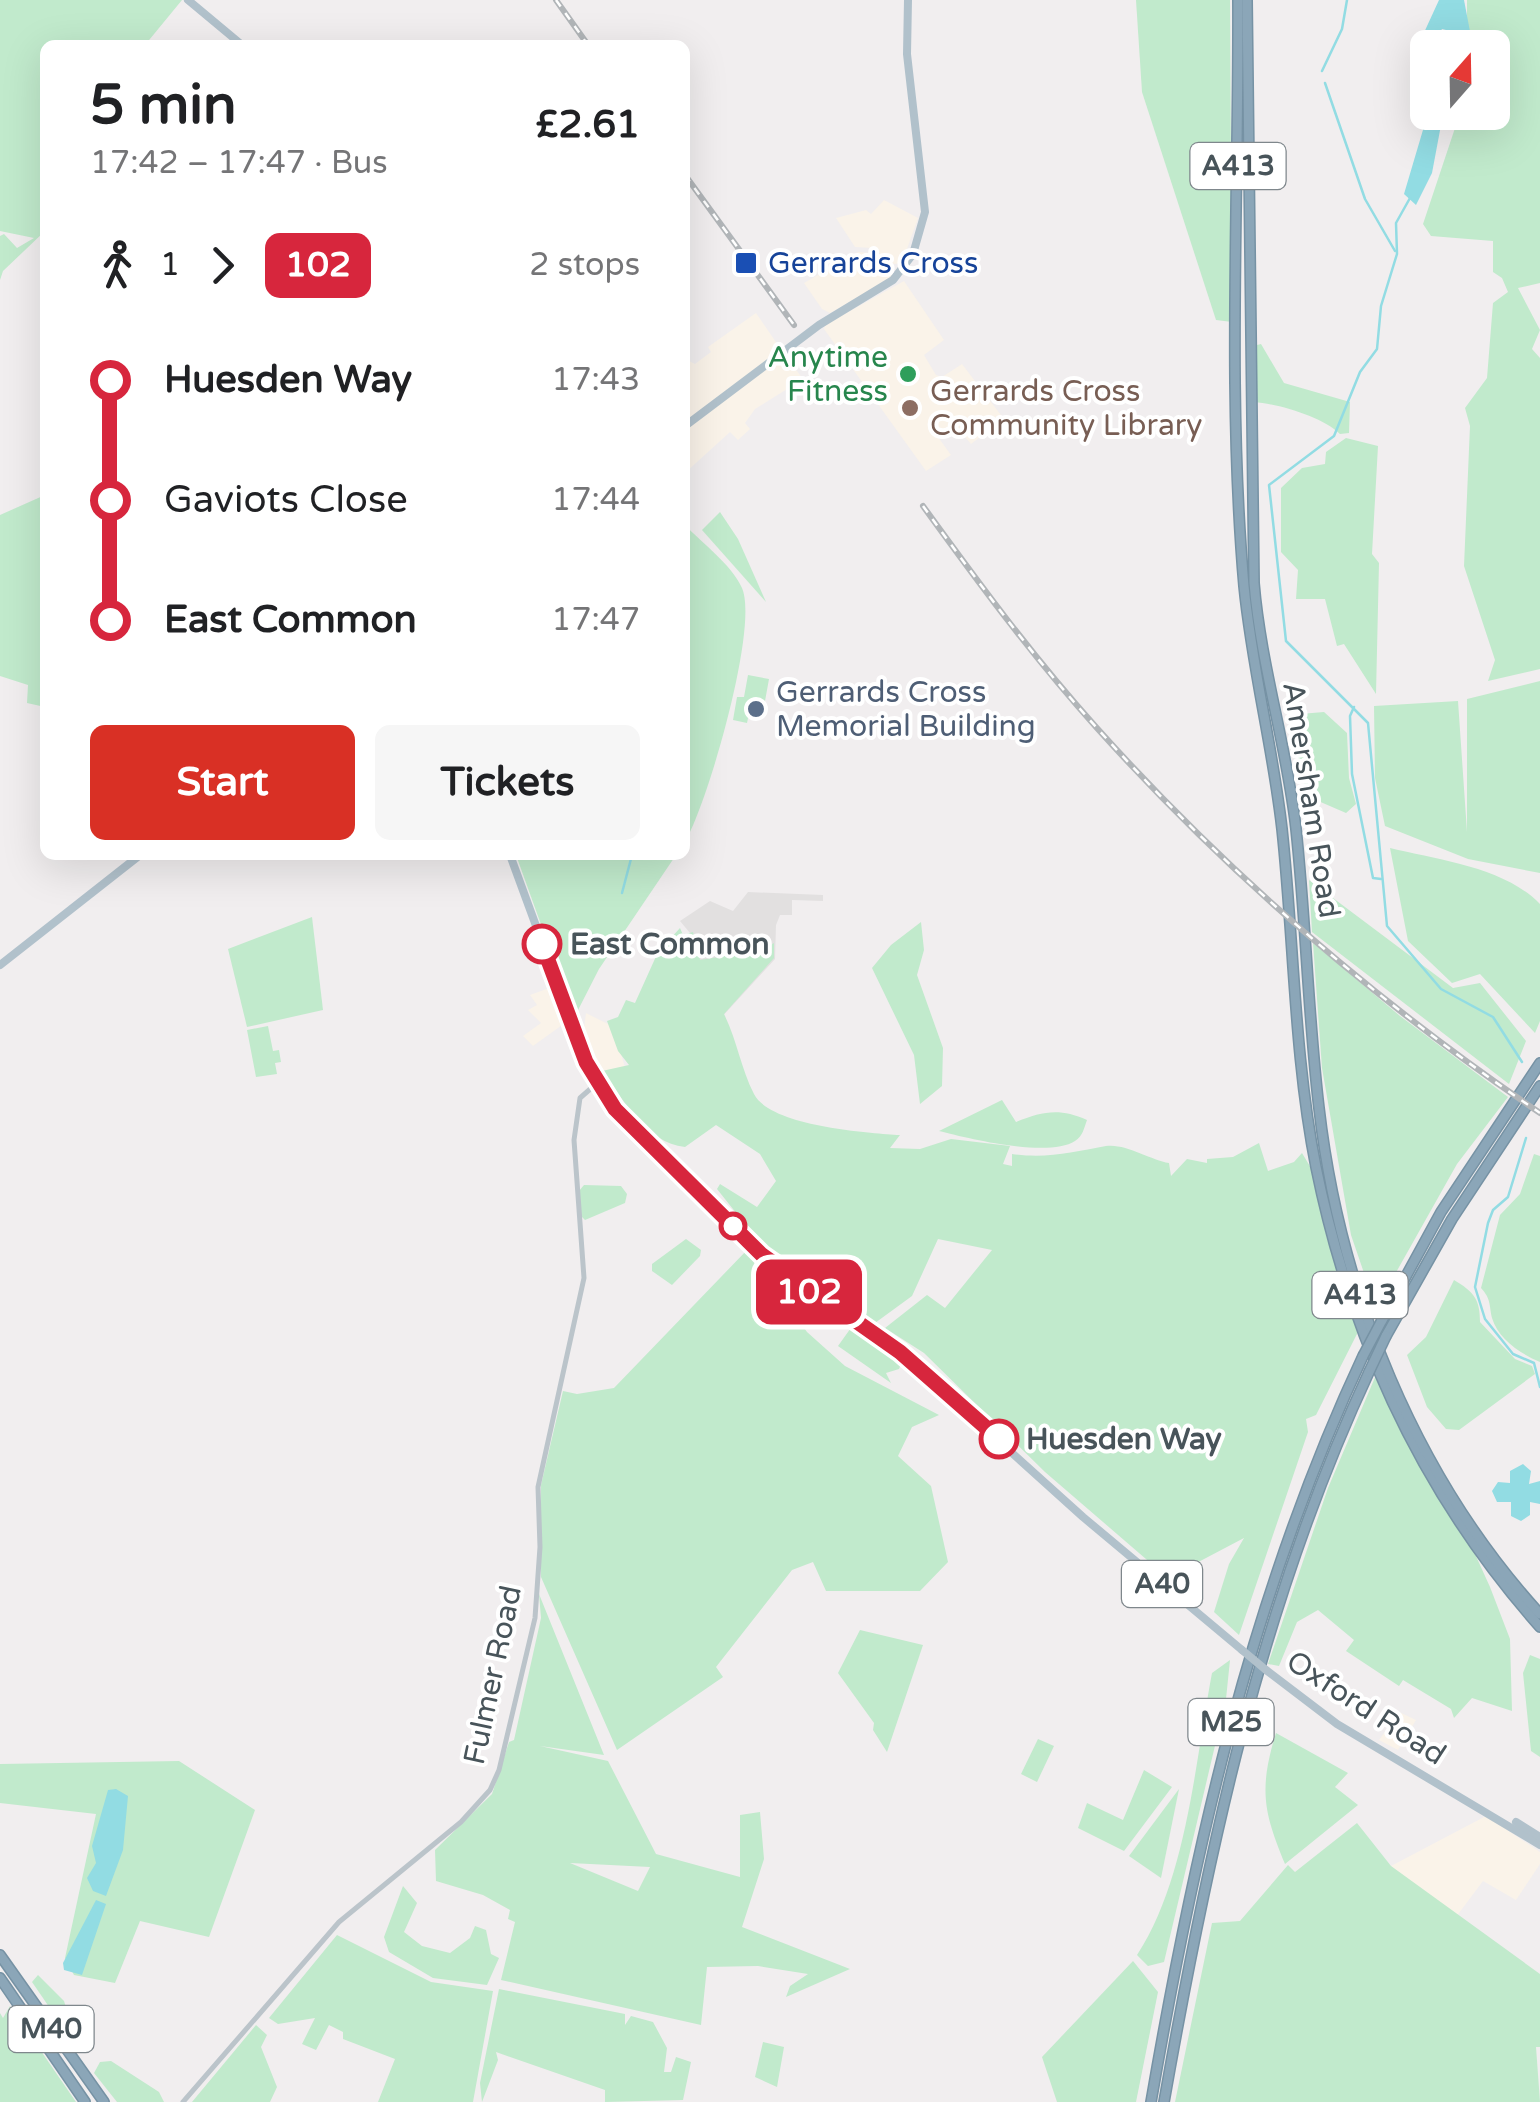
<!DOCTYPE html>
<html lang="en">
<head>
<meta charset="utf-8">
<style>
	body { margin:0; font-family:"Varela Round",sans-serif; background:#f6f6f6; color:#202124; height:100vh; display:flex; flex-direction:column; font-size:38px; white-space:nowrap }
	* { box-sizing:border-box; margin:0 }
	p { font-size:32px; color:#757577 }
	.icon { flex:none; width:55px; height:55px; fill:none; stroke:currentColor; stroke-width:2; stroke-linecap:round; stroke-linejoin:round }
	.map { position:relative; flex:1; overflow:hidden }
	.details { position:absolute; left:40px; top:40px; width:650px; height:820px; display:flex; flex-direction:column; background:#fff; border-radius:15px; box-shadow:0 10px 40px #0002 }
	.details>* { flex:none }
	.badge { padding:0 20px; border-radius:15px; font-size:35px; line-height:65px }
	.needle { width:65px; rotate:20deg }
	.buttons { position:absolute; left:1410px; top:30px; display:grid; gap:20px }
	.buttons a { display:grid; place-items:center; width:100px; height:100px; border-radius:15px; background:#fff; box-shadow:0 10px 40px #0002; font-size:50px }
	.map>.badge { position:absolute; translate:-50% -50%; box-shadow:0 0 0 5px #fff }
	.legs { display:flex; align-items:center; gap:15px; height:110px; padding:0 50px; font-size:32px }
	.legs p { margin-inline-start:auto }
	.head { display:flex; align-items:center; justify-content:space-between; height:170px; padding:0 50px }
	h1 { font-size:55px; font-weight:700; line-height:75px }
	.button { display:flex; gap:20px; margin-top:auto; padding:20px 50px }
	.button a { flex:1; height:115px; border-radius:15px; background:#d93025; color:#fff; font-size:40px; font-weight:700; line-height:115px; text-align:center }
	.button a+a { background:#f6f6f6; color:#202124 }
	ul { padding:0 50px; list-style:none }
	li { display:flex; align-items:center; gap:35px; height:120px; font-size:38px }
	li i { display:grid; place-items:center; width:15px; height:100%; margin:0 12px; background:currentColor }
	li i::after { content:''; width:25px; height:25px; margin:-12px; border:8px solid; border-radius:50%; background:#fff }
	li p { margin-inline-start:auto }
	li:first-child i { background:linear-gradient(#0000 50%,currentColor 0) }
	li:last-child i { background:linear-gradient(currentColor 50%,#0000 0) }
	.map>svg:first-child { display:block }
	.commercial { fill:#faf3e9 }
	.education { fill:#e2e0e0 }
	.green { fill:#c1eacc; fill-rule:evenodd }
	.water { fill:#92dce3 }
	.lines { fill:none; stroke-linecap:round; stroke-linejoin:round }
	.stream { stroke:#92dce3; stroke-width:2.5 }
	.highway-casing { stroke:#7692a4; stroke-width:12 }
	.minor { stroke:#bbc4ca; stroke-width:5 }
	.major { stroke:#b1c1cb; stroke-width:8 }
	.highway { stroke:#8ba6b8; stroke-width:9 }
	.rail-casing { stroke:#b1b5b8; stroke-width:6 }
	.rail { stroke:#fff; stroke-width:2.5; stroke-dasharray:8; stroke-linecap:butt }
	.highway-bridge-casing { stroke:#7692a4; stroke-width:12; stroke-linecap:butt }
	.major-bridge { stroke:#b1c1cb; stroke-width:8 }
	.highway-bridge { stroke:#8ba6b8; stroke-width:9 }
	.line-1-casing { stroke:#fff; stroke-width:22 }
	.line-1 { stroke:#d7263d; stroke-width:15 }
	.transit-dot { fill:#1a4fb4; stroke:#fff; stroke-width:4 }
	.leisure-dot { fill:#2e9e5b; stroke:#fff; stroke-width:4 }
	.education-dot { fill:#8d6e63; stroke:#fff; stroke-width:4 }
	.service-dot { fill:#5c6f8a; stroke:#fff; stroke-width:4 }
	.stop-1-dot { fill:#fff; stroke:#d7263d; stroke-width:5 }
	.labels { text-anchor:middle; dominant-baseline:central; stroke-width:8; stroke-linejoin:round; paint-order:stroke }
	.shield { fill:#fff; stroke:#7f878c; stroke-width:2.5 }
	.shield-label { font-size:28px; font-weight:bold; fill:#48545a }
	.transit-label { font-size:30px; fill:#164399; stroke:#fff; text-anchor:start }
	.leisure-label { font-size:30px; fill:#27864d; stroke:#fff; text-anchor:end }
	.education-label { font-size:30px; fill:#785e54; stroke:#fff; text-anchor:start }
	.service-label { font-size:30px; fill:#4e5e75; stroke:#fff; text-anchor:start }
	.street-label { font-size:30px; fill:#48545a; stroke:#fff }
	.stop-label { font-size:30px; font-weight:bold; fill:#48545a; stroke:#fff; text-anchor:start }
</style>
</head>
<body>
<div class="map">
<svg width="1540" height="2102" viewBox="0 0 1540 2102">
	<rect width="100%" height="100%" fill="#f1eeef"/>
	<g class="commercial">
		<path d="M884 200 918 218 902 263 894 264 873 248 855 247 836 218 866 210 871 214Z"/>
		<path d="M858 252 870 253 895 276 830 313 822 309 804 283Z"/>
		<path d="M904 281 944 340 924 355 936 375 942 377 962 364 1004 419 971 444 954 424 938 437 951 455 926 471 824 329 825 325Z"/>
		<path d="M756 313 778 345V352L784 354 803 379 755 409 745 423 750 429 738 440 730 432 686 472 685 359 695 364 711 352 708 347Z"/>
		<path d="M552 987 565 1023 533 1046 523 1036 541 1023 528 1010 537 1005 530 995Z"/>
		<path d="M586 1013 614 1027 625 1068 601 1073 583 1036Z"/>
		<path d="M1399 1712 1416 1720 1398 1750 1379 1740Z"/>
		<path d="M1486 1816 1540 1852V1864L1516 1900 1483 1881 1456 1917 1391 1866Z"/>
	</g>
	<path class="education" d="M748 892 823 895V901L792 900V915H780L776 925 775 959 720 1019 690 933 680 921 710 901 733 911Z"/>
	<g class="green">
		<path d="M0 0H182L145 45H45V231L3 271 0 280V236L4 234 17 248 34 238 0 231Z"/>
		<path d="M1136 0H1230L1232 322 1216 320 1142 92Z"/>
		<path d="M1467 0H1540V283L1518 288 1540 330 1532 349 1540 358V669L1488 681 1495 660 1464 566 1470 426 1465 408 1487 378 1493 303 1508 292 1502 278 1493 272V241L1431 236 1423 224 1460 113 1492 112V48L1467 47Z"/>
		<path d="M1261 344 1284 383 1350 402 1349 433 1340 434C1323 417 1279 404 1254 402L1257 345Z"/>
		<path d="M1346 438 1378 446 1372 554 1379 563 1376 694 1344 644 1337 646 1325 599H1296L1298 570 1281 552V488L1302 468 1325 464 1326 452Z"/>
		<path d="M45 495V707L27 703 28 685 0 676V515Z"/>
		<path d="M720 512 738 539 766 602 702 530Z"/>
		<path d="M685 525C702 543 732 565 742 588 759 627 708 802 685 842Z"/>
		<path d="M748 675 769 679 765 701 752 699 747 723 733 720 737 697H744Z"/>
		<path d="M1540 681V873L1468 859 1385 826 1375 778 1374 706 1458 701 1467 832V699Z"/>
		<path d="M1324 712 1347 733 1349 778 1356 804 1346 813 1309 797C1298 771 1296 743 1288 715Z"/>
		<path d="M1390 848C1439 860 1504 867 1540 904V1021L1535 1033 1480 974 1452 983 1408 941Z"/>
		<path d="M516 855H676L599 969 577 1012 571 1008Z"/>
		<path d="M1309 880 1453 988 1480 983 1526 1041 1509 1084 1312 932Z"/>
		<path d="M312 917 323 1010 247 1027 228 949Z"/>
		<path d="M921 922 924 950 917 975 943 1048 942 1086 920 1104 914 1055 872 968 891 945Z"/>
		<path d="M680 928 683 935 693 932 700 960 762 950 774 943V958L724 1014C737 1040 741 1069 754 1094 770 1126 868 1133 900 1135L890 1148 920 1149 951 1139 1010 1146 1003 1164 1012 1166V1154C1047 1159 1073 1152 1106 1146 1125 1143 1151 1160 1169 1163L1171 1176 1187 1159 1207 1163V1159L1233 1157 1259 1143 1268 1171 1294 1162 1302 1153 1311 1168 1327 1238 1358 1332 1316 1415 1306 1419 1308 1432 1239 1635 1214 1612 1229 1564 1244 1538 1168 1578 1045 1472 924 1353 885 1328 927 1295 945 1308 992 1250 938 1239 912 1296 875 1323 828 1295 792 1260 788 1268 756 1238 717 1189 720 1184 757 1207 776 1181 760 1154 716 1125 685 1147C646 1143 624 1100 602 1071L629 1065 618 1051 607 1021 618 1017 626 1000 635 1003 658 952Z"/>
		<path d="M1313 943 1400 1016 1508 1097 1457 1164 1376 1308 1351 1235 1322 1068Z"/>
		<path d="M268 1026 273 1051 279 1050 281 1062 275 1063 277 1074 256 1077 247 1030Z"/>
		<path d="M1002 1100 1016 1122C1043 1111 1060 1108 1087 1120 1084 1128 1083 1136 1075 1141 1049 1158 970 1139 939 1131Z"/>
		<path d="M1534 1154 1540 1156V1362C1521 1354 1498 1339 1492 1318 1489 1304 1491 1299 1481 1288L1500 1215 1520 1194Z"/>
		<path d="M584 1185 621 1186 627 1194 625 1203 585 1220 581 1216 579 1191Z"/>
		<path d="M686 1239 701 1250 700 1256 672 1285 652 1271V1264Z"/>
		<path d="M747 1250 807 1332 845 1366 939 1415 912 1427 898 1456 931 1486 948 1562 920 1591H826L813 1562 792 1570 716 1667 723 1677 617 1750 541 1577V1485L563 1391 577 1394 614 1388Z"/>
		<path d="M1454 1280C1474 1292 1480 1299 1480 1322L1515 1359 1532 1366 1535 1374 1459 1430 1446 1429 1427 1407 1407 1355 1426 1337Z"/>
		<path d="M853 1325 903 1359 899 1369 886 1373 891 1383 838 1346Z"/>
		<path d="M1376 1375 1420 1467 1475 1554 1490 1587 1510 1639 1512 1711 1472 1698 1454 1718 1451 1709 1403 1680 1399 1686 1346 1651 1354 1640 1318 1610 1297 1622 1279 1666 1268 1664 1328 1488Z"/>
		<path d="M539 1594 604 1755 540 1746 608 1761 656 1854 740 1877V1815L760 1812 764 1859 742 1927 850 1969 786 1997 790 1986 808 1974 758 1966 707 1967 701 2025 501 1980 515 1922 508 1919 510 1910 483 1895 436 1881 435 1850 492 1794 509 1742 514 1740 541 1618ZM570 1863 650 1867 638 1891Z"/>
		<path d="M860 1630 923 1645 887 1752 873 1730 874 1723 838 1673Z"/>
		<path d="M1530 1655 1540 1659V1757L1531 1751 1523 1673Z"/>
		<path d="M1230 1660 1226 1699 1164 1962 1148 1966 1137 1955C1187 1879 1195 1762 1212 1673Z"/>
		<path d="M1276 1733 1348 1773 1335 1787 1358 1805 1285 1864C1263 1811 1259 1788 1276 1733Z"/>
		<path d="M1038 1739 1054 1746 1037 1782 1021 1774Z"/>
		<path d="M179 1761 255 1810 209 1937 140 1921 115 1983 74 1975 65 1958 96 1814 0 1803V1764Z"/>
		<path d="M1144 1770 1172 1787 1124 1851 1078 1828 1087 1803 1123 1820Z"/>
		<path d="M1179 1789 1161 1878 1129 1856Z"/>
		<path d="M1357 1823 1391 1866 1540 1974V2047H1536L1540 2102H1175L1212 1923 1240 1921 1288 1865 1295 1872Z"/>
		<path d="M403 1886 417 1903 404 1932 422 1946 450 1953 470 1938 475 1926 486 1930 491 1954 499 1958 487 1985 433 1978 389 1952 384 1937Z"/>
		<path d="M337 1935 431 1982 493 1991 473 2102H378L395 2059 343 2039V2032L329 2025 316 2050 302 2044 315 2018 278 2024 269 2018Z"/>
		<path d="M1133 1961 1158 1992 1136 2102H1057L1042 2057Z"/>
		<path d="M38 1975 64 2001 80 2052 32 1982Z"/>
		<path d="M499 1989 625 2014V2025L631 2016 653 2022 667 2048 664 2072H671L676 2057 691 2062 683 2100 605 2102V2090L496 2052 498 2060 482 2102 480 2083Z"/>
		<path d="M10 2006 76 2102H0V2013L3 2018Z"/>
		<path d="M256 2025 267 2035 261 2047 277 2087 270 2102H192Z"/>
		<path d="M763 2042 784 2047 777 2087 755 2077Z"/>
		<path d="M111 2061 159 2092 164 2102H117L94 2073 100 2062Z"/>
	</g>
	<g class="water">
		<path d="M1439 0H1464L1472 42 1470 47H1454V32L1442 29 1432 47 1428 48 1427 86 1422 37Z"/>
		<path d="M1428 113H1452L1451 125H1441L1432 173 1416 205 1404 194Z"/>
		<path d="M1523 1464 1531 1471 1529 1484 1540 1481V1504L1530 1502V1515L1521 1521 1511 1516V1502H1497L1492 1491 1498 1482 1510 1483V1471Z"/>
		<path d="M116 1789 128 1796 123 1850 106 1896 93 1891 87 1878 96 1863 92 1846 108 1790Z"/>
		<path d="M96 1900 106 1904 82 1975 64 1970 63 1963Z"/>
	</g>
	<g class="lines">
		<g class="stream">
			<path d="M1322 71 1342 29 1347 0"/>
			<path d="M1325 83 1365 199 1395 251"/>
			<path d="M1410 198 1396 223 1397 254 1381 306 1377 349 1360 372 1334 436 1269 485 1286 641 1368 723 1387 926 1441 989 1493 1017 1522 1062"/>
			<path d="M1354 707 1350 716 1352 774 1373 878 1381 879"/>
			<path d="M622 893 632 855"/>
			<path d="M1526 1138 1508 1197 1493 1210 1488 1223 1475 1287 1485 1319 1513 1354 1534 1363 1540 1387"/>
		</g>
		<defs>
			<g id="highway">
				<path d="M1238 0C1239 194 1227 392 1244 586 1252 668 1273 748 1282 829 1294 941 1294 1057 1316 1167 1351 1339 1424 1496 1540 1627"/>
				<path d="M1247 0 1254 583C1261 667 1287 746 1296 829 1306 922 1308 1015 1319 1108 1340 1291 1415 1477 1540 1614"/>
				<path d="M1381 1322 1441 1212 1540 1063"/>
				<path d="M1386 1336 1452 1219 1540 1086"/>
				<path d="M0 1955 104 2102"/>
				<path d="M0 1978 85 2102"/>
				<path d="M1151 2102C1195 1846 1252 1593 1363 1356"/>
				<path d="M1164 2102C1208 1852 1261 1603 1369 1372"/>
			</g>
		</defs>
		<use href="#highway" class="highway-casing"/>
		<path class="minor" d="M183 2102 339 1922 461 1822 490 1790 499 1770 535 1618 540 1547 538 1487 584 1278 574 1140 580 1098 596 1084"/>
		<g class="major">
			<path d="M188 0 242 45"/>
			<path d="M685 426 819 325 893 280 913 254 925 212 907 54 908 0"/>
			<path d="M510 855 586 1062 615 1109 762 1255 900 1352 1083 1517 1242 1650"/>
			<path d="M0 965 140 855"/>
			<path d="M1266 1670 1337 1724 1540 1845"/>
			<path d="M1516 1822 1540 1837"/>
		</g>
		<use href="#highway" class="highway"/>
		<defs>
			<g id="rail">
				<path d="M556 0 588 45"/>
				<path d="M685 175 794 325"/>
				<path d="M923 506C978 582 1033 657 1096 727 1227 873 1378 1003 1540 1113"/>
			</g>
		</defs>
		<use href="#rail" class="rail-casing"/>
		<use href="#rail" class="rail"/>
		<defs>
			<g id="highway-bridge">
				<path d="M1363 1356 1381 1322"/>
				<path d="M1369 1372 1386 1336"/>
			</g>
		</defs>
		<use href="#highway-bridge" class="highway-bridge-casing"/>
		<path class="major-bridge" d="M1242 1650 1266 1670"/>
		<use href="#highway-bridge" class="highway-bridge"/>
	</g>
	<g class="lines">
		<defs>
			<path id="line-1" d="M542 944 586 1062 615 1109 762 1255 900 1352 999 1439"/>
		</defs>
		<use href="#line-1" class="line-1-casing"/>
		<use href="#line-1" class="line-1"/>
	</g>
	<rect class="transit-dot" x="734" y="251" width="24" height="24" rx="5"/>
	<circle class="leisure-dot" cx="908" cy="374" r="10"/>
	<circle class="education-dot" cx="910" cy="408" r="10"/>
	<circle class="service-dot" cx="756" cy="709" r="10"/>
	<g class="stop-1-dot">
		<circle cx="542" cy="944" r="18"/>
		<circle cx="733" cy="1226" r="12"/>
		<circle cx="999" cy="1439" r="18"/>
	</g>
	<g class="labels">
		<g class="shield">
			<rect x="1190.5" y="143" width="95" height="46" rx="8"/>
			<rect x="1312.5" y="1272" width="95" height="46" rx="8"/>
			<rect x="1122" y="1561" width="80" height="46" rx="8"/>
			<rect x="1188.5" y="1699" width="85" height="46" rx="8"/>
			<rect x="8.5" y="2006" width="85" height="46" rx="8"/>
		</g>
		<g class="shield-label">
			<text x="1238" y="166">A413</text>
			<text x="1360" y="1295">A413</text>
			<text x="1162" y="1584">A40</text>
			<text x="1231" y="1722">M25</text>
			<text x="51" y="2029">M40</text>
		</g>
		<g class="transit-label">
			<text x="768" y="263">Gerrards Cross</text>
		</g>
		<g class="leisure-label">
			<text x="888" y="357">Anytime<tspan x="888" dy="34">Fitness</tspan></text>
		</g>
		<g class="education-label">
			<text x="930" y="391">Gerrards Cross<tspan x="930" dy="34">Community Library</tspan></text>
		</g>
		<g class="service-label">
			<text x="776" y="692">Gerrards Cross<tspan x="776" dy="34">Memorial Building</tspan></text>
		</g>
		<g class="street-label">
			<text transform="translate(1311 800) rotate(81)">Amersham Road</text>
			<text transform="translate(493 1675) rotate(-78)">Fulmer Road</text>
			<text transform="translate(1366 1708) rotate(33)">Oxford Road</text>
		</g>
		<g class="stop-label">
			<text x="570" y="944">East Common</text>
			<text x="1026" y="1439">Huesden Way</text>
		</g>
	</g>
</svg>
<div class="buttons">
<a><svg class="needle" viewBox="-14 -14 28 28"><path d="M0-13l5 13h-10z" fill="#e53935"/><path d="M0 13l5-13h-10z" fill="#757577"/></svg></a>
</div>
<b class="badge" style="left:809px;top:1292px;background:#d7263d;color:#fff">102</b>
<section class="details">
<div class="head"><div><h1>5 min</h1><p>17:42 – 17:47 · Bus</p></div><b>£2.61</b></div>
<div class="legs"><svg class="icon" aria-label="walk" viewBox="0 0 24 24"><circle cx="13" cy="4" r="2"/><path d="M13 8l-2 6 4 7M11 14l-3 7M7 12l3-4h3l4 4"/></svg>1<svg class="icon" aria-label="forward" viewBox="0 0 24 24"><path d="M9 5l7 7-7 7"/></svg><b class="badge" style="background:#d7263d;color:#fff">102</b><p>2 stops</p></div>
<ul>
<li><i style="color:#d7263d"></i><b>Huesden Way</b><p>17:43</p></li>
<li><i style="color:#d7263d"></i><span>Gaviots Close</span><p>17:44</p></li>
<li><i style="color:#d7263d"></i><b>East Common</b><p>17:47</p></li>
</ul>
<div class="button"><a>Start</a><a>Tickets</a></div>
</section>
</div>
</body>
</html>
